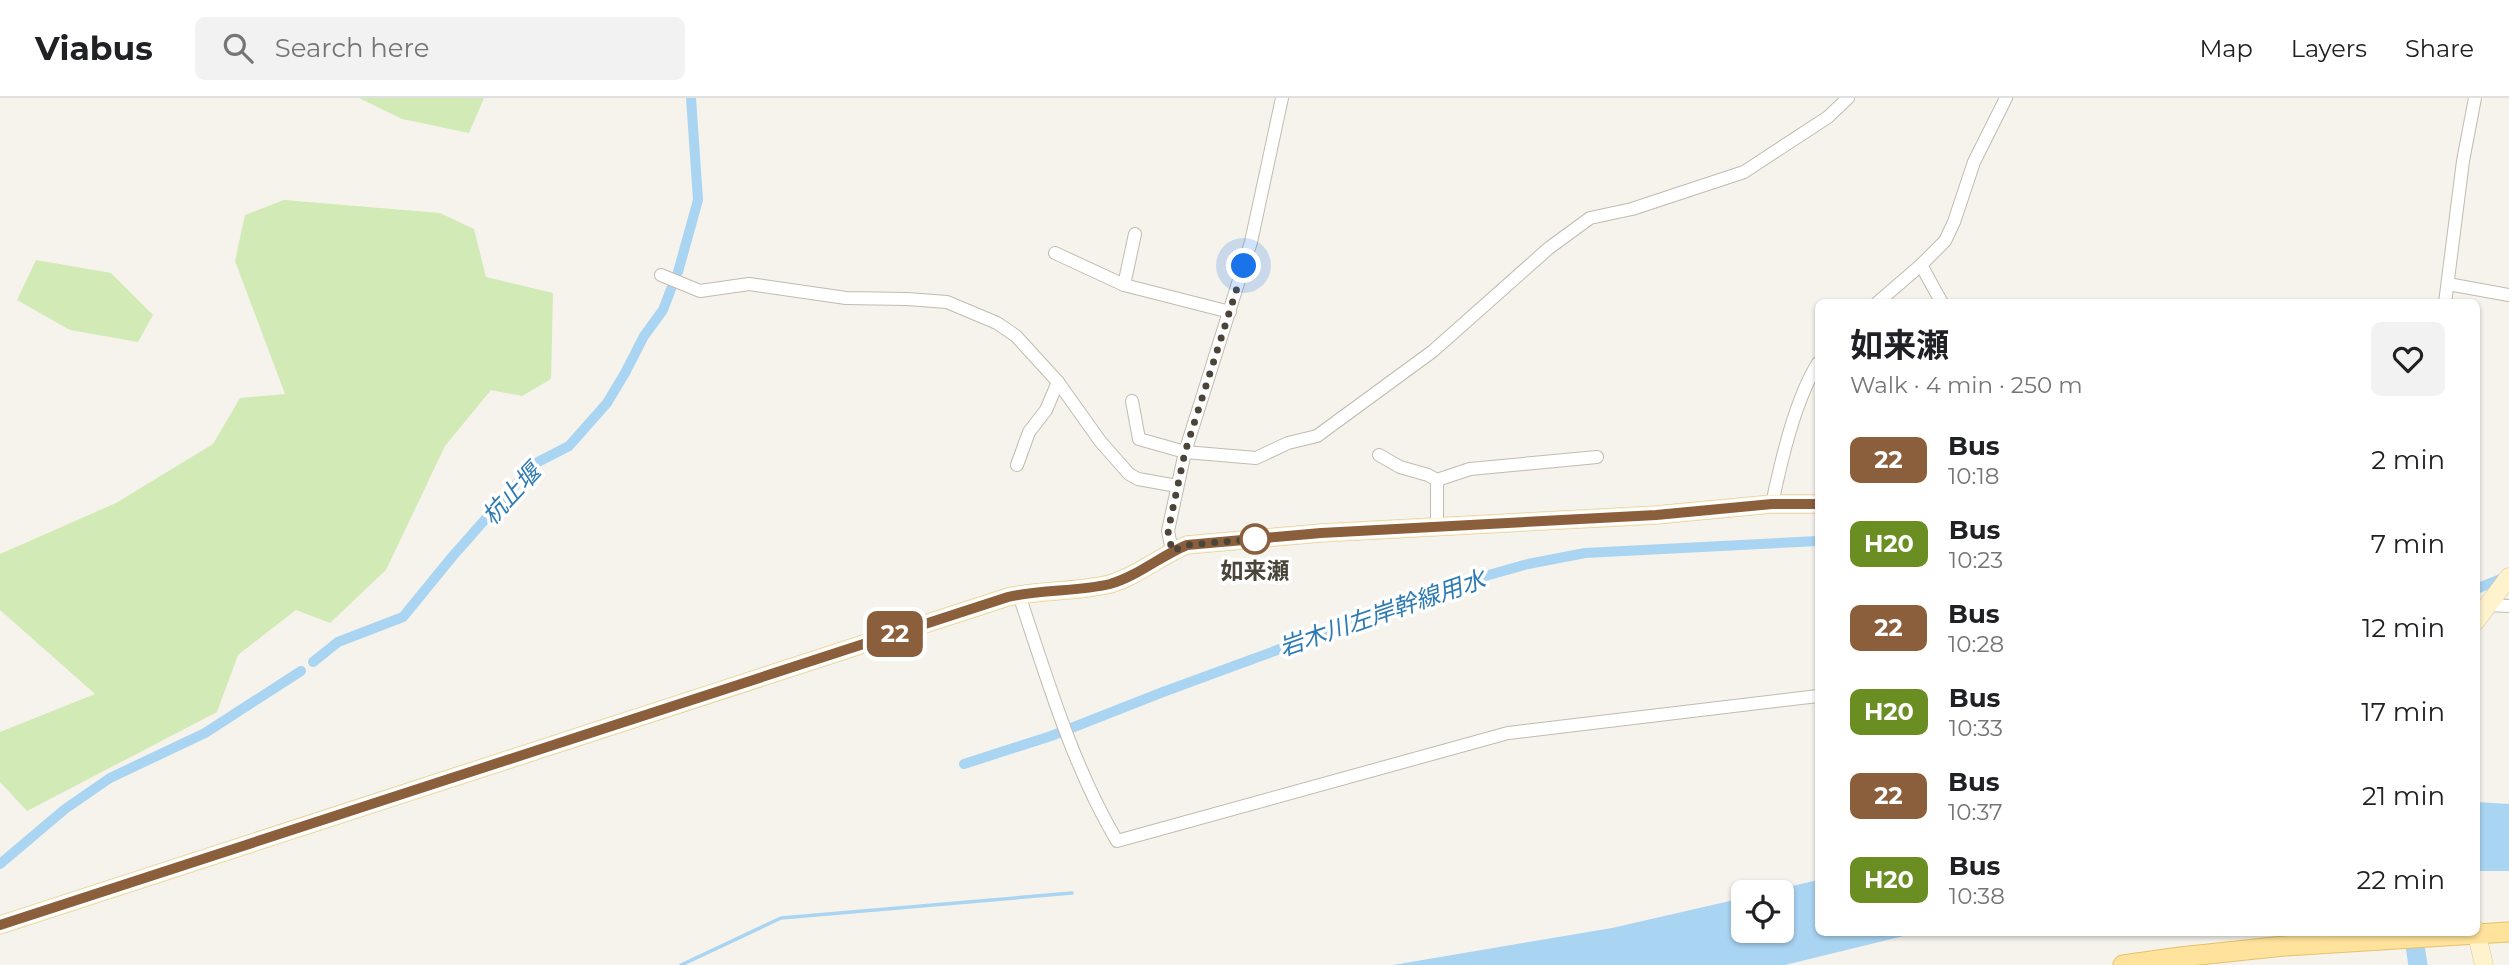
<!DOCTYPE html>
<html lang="en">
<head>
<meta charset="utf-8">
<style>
	body { margin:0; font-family:Montserrat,"Noto Sans JP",sans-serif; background:#f2f2f2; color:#202124; height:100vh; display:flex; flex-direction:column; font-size:26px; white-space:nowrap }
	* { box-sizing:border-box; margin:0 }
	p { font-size:23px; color:#757577 }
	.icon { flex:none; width:38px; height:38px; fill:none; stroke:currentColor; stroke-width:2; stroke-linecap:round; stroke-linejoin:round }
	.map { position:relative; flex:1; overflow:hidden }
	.panel { position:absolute; left:1815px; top:201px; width:665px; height:637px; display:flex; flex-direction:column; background:#fff; border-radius:10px; box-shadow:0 2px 5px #0004 }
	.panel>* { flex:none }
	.badge { padding:0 14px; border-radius:10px; font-size:24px; line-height:46px }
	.fabs { position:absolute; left:1731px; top:782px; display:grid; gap:14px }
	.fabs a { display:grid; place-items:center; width:63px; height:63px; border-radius:10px; background:#fff; box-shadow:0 2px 5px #0004; font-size:35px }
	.you { position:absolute; width:35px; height:35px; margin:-18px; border:5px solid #fff; border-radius:50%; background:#1a73e8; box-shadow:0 0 0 10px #1a73e833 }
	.map>.badge { position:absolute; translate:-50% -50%; box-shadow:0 0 0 4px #fff }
	.round { display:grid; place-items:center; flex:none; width:74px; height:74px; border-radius:10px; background:#f2f2f2 }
	.head { display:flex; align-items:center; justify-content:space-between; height:119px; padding:0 35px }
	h1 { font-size:33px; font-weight:700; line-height:52px }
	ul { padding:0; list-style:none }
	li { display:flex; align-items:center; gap:21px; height:84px; padding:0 35px }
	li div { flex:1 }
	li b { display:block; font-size:26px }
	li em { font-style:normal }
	li .badge { min-width:77px; font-weight:700; text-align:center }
	header { display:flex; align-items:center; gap:42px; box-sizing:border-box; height:98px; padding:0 35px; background:#fff; border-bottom:2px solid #e0e0e0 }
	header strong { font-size:33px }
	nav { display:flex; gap:38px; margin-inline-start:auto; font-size:24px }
	.search { width:490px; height:63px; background:#f2f2f2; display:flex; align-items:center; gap:18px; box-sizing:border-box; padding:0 24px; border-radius:10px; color:#757577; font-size:26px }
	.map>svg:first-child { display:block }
	.green { fill:#d2eab5 }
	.water { fill:#a9d4f2 }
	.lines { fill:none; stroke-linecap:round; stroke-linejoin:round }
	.stream { stroke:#a9d4f2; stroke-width:3.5 }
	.canal { stroke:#a9d4f2; stroke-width:10 }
	.river { stroke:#a9d4f2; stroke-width:19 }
	.street-casing { stroke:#c2bbae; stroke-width:14 }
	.secondary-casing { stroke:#d6c79b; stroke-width:19 }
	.primary-casing { stroke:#e6c16a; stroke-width:21 }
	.street { stroke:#fff; stroke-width:12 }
	.secondary { stroke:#fff3cd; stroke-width:18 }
	.primary { stroke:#ffe39c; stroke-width:19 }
	.line-casing { stroke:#fff; stroke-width:16 }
	.line { stroke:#8b5e3c; stroke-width:10 }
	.walk { stroke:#4b4439; stroke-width:7; stroke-dasharray:0 12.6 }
	.stop-dot { fill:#fff; stroke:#8b5e3c; stroke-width:3.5 }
	.labels { text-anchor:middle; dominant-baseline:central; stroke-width:7; stroke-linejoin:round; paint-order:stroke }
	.stop-label { font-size:23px; font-weight:bold; fill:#4b4439; stroke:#fff }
	.water-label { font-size:24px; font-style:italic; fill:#2e7ab2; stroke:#fff }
</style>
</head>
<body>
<header>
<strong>Viabus</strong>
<div class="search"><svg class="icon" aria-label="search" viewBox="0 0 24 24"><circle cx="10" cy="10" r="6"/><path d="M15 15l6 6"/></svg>Search here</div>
<nav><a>Map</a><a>Layers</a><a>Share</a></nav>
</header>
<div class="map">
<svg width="2509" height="867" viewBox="0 0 2509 867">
	<rect width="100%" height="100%" fill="#f6f3ec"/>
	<g class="green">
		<path d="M359 0H484L469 35 402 21Z"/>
		<path d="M284 102 440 115 474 131 486 179 553 195 551 281 522 298 491 292 445 348 386 472 330 525 296 512 238 557 217 614 27 713 0 684V634L95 596 0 512V456L116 405 213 346 240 300 285 296 235 163 245 117Z"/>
		<path d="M36 162 111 175 153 217 138 244 70 232 17 202Z"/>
	</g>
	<g class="water">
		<path d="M2476 704 2509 706V773H2476Z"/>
		<path d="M1818 782V835H1916L1785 867H1393L1612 830 1743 800V833H1782V794H1766Z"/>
	</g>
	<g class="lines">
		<path class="stream" d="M681 867 781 820 1072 795"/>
		<g class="canal">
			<path d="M678 174 698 102 691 0"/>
			<path d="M2476 491 2506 479"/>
			<path d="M313 564 338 544 403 519 452 459 534 366 569 348 607 305 625 275 644 238 663 212 671 191"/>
			<path d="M964 666 1051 638 1163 594 1457 486 1528 466 1585 455 1818 443"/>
			<path d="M0 766 65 711 110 680 205 635 301 573"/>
		</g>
		<path class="river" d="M2413 835 2418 867"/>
		<defs>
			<g id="street">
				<path d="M1055 155 1124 187 1230 214"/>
				<path d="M1921 167 1942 205"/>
				<path d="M661 177 700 193 749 186 846 200 907 201 947 204 997 225 1016 238 1058 284 1100 343 1129 376 1138 381 1177 388"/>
				<path d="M2448 186 2509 197"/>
				<path d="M1124 187 1135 136"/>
				<path d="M1877 205 1921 167 1945 143 1954 124 1974 64 2006 0"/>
				<path d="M2445 205 2463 63 2475 0"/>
				<path d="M1132 303 1139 341 1185 354 1256 360 1288 345 1317 338 1433 253 1549 150 1590 120 1632 111 1744 74 1828 19 1848 0"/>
				<path d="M1379 357 1400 369 1428 377 1437 382 1470 371 1597 359"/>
				<path d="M1017 367 1029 334 1046 312 1058 284"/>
				<path d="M1437 382V428"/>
				<path d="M1772 406C1781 363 1795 302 1818 265"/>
				<path d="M1172 453 1168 433 1185 354 1251 144 1282 0"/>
				<path d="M1019 497C1047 580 1072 667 1117 743L1508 635 1818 598"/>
				<path d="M2488 507 2509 508"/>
			</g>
			<g id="secondary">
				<path d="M2476 523 2509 479"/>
				<path d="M0 827 1008 499C1041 492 1077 494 1110 486 1138 478 1160 458 1187 447L1321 435 1656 417 1772 406H1818"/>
				<path d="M2476 832 2484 867"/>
			</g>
			<path id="primary" d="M2123 867 2180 859 2284 848 2509 834"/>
		</defs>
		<use href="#street" class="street-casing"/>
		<use href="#secondary" class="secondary-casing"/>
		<use href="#primary" class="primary-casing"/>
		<use href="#street" class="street"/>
		<use href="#secondary" class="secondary"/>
		<use href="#primary" class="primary"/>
	</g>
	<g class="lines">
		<defs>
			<path id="line" d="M0 827 1008 499C1041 491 1077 494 1110 486 1138 478 1160 458 1187 447L1321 435 1656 417 1772 406H1818"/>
		</defs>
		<use href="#line" class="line-casing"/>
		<use href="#line" class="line"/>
		<path class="walk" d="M1244 168 1185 354 1168 433 1172 453 1187 447 1255 441"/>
	</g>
	<circle class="stop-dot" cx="1255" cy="441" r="14"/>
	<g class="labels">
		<g class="stop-label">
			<text x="1255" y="473">如来瀬</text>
		</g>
		<g class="water-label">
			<text transform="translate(511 396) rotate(-47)">杭止堰</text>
			<text transform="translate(1382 515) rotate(-19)">岩木川左岸幹線用水</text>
		</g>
	</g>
</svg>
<div class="fabs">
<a><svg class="icon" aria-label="locate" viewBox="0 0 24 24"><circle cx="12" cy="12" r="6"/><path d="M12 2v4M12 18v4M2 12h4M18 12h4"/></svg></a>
</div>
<div class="you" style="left:1244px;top:168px"></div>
<b class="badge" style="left:895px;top:536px;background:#8b5e3c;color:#fff">22</b>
<section class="panel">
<div class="head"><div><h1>如来瀬</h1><p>Walk · 4 min · 250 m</p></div><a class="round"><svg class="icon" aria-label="heart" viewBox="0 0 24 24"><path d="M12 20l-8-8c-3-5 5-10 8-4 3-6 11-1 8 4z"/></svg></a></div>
<ul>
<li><span class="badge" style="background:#8b5e3c;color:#fff">22</span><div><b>Bus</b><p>10:18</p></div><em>2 min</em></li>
<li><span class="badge" style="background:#6b8e23;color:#fff">H20</span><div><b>Bus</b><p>10:23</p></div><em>7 min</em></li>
<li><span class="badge" style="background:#8b5e3c;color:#fff">22</span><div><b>Bus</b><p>10:28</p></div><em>12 min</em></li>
<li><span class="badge" style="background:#6b8e23;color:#fff">H20</span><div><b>Bus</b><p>10:33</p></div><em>17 min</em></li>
<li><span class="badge" style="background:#8b5e3c;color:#fff">22</span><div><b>Bus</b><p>10:37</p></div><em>21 min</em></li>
<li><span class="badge" style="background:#6b8e23;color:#fff">H20</span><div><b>Bus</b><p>10:38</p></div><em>22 min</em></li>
</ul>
</section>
</div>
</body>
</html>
